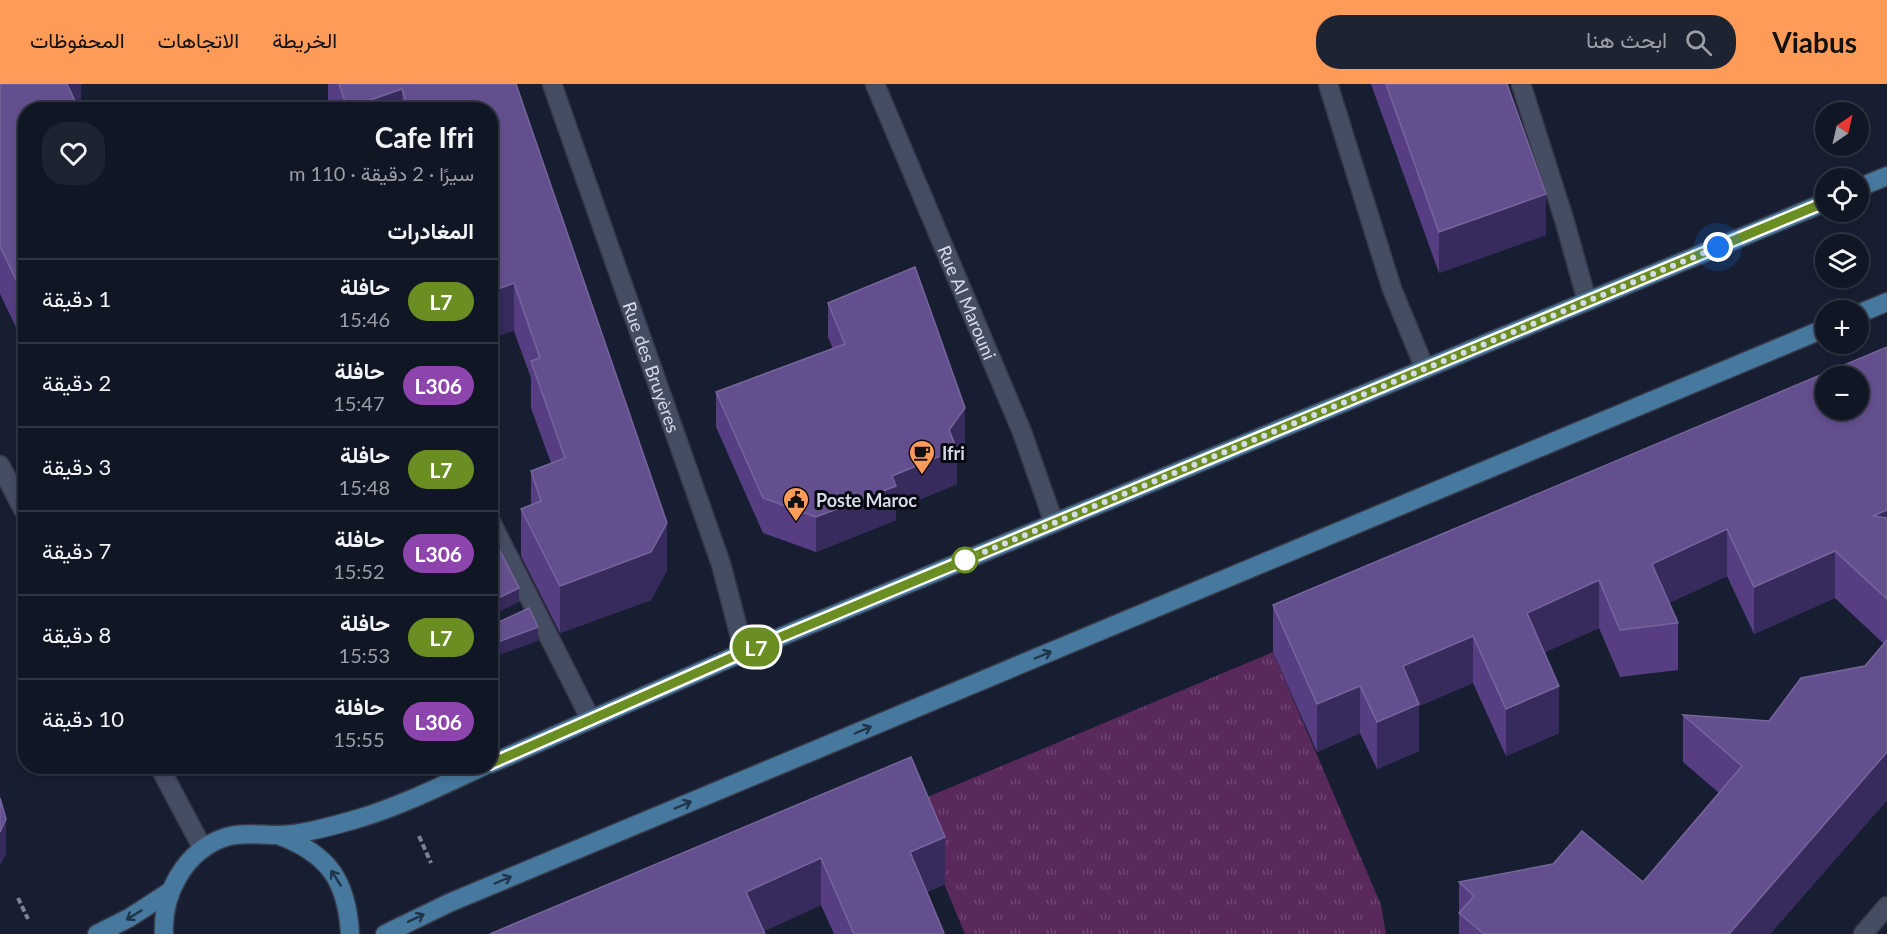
<!DOCTYPE html>
<html lang="ar">
<head>
<meta charset="utf-8">
<style>
	body { margin:0; font-family:Lato,Vazirmatn,sans-serif; background:#1e2332; color:#f1f3f6; direction:rtl; height:100vh; display:flex; flex-direction:column; font-size:22px; white-space:nowrap }
	* { box-sizing:border-box; margin:0 }
	p { font-size:20px; color:#9c9fa7 }
	.icon { flex:none; width:33px; height:33px; fill:none; stroke:currentColor; stroke-width:2; stroke-linecap:round; stroke-linejoin:round }
	.map { position:relative; flex:1; overflow:hidden; direction:ltr }
	.side { position:absolute; left:18px; top:18px; width:480px; height:672px; display:flex; flex-direction:column; background:#111625; border-radius:24px; box-shadow:0 3px 9px #0003,0 0 0 2px #303542; direction:rtl }
	.side>* { flex:none }
	.badge { padding:0 12px; border-radius:20px; font-size:21px; line-height:39px }
	.needle { width:39px; rotate:34deg }
	.tools { position:absolute; left:1815px; top:18px; display:grid; gap:12px }
	.tools a { display:grid; place-items:center; width:54px; height:54px; border-radius:50%; background:#111625; box-shadow:0 3px 9px #0003,0 0 0 2px #303542; font-size:30px }
	.you { position:absolute; width:30px; height:30px; margin:-15px; border:4px solid #fff; border-radius:50%; background:#1a73e8; box-shadow:0 0 0 9px #1a73e833 }
	.map>.badge { position:absolute; translate:-50% -50%; box-shadow:0 0 0 3px #fff }
	h2 { padding:0 24px; font-size:22px; line-height:54px }
	.round { display:grid; place-items:center; flex:none; width:63px; height:63px; border-radius:24px; background:#1e2332 }
	.head { display:flex; align-items:center; justify-content:space-between; height:102px; padding:0 24px }
	h1 { font-size:28px; font-weight:700; line-height:45px }
	ul { padding:0; list-style:none }
	li { display:flex; align-items:center; gap:18px; height:84px; padding:0 24px; border-top:2px solid #303542 }
	li div { flex:1 }
	li b { display:block; font-size:22px }
	li em { font-style:normal }
	li .badge { min-width:66px; font-weight:700; text-align:center }
	header { display:flex; align-items:center; gap:36px; box-sizing:border-box; height:84px; padding:0 30px; background:#fe9b59; color:#111 }
	header strong { font-size:28px }
	nav { display:flex; gap:33px; margin-inline-start:auto; font-size:21px }
	.search { width:420px; height:54px; background:#1e2332; display:flex; align-items:center; gap:15px; box-sizing:border-box; padding:0 21px; border-radius:24px; color:#9c9fa7; font-size:22px }
	.map>svg:first-child { display:block }
	.grass { fill:url(#grass-tufts) }
	.lines { fill:none; stroke-linecap:round; stroke-linejoin:round }
	.service-casing { stroke:#363a4a; stroke-width:21 }
	.minor-casing { stroke:#363a4a; stroke-width:21 }
	.tertiary-casing { stroke:#363a4a; stroke-width:21 }
	.primary-casing { stroke:#363a4a; stroke-width:21 }
	.path { stroke:#7c8292; stroke-width:4; stroke-dasharray:6 3; stroke-linecap:butt }
	.service { stroke:#454d63; stroke-width:18 }
	.minor { stroke:#454d63; stroke-width:18 }
	.tertiary { stroke:#454d63; stroke-width:18 }
	.primary { stroke:#47789e; stroke-width:18 }
	.wall { fill:#573e83 }
	.shaded-wall { fill:#372a5d }
	.building { fill:#644f8e; stroke:#76659c; stroke-width:1.5; fill-rule:evenodd }
	.oneway { stroke:#203549 }
	.line-casing { stroke:#fff; stroke-width:14 }
	.line { stroke:#6b8e23; stroke-width:9 }
	.walk { stroke:#d6dbe9; stroke-width:6; stroke-dasharray:0 10.8 }
	.stop-dot { fill:#fff; stroke:#6b8e23; stroke-width:3 }
	.labels { text-anchor:middle; dominant-baseline:central; stroke-width:6; stroke-linejoin:round; paint-order:stroke }
	.street-label { font-size:18px; fill:#d6dbe9; stroke:#060810 }
	.poi-label { font-size:18px; font-weight:bold; fill:#d6dbe9; stroke:#060810; text-anchor:start }
</style>
</head>
<body>
<header>
<strong>Viabus</strong>
<div class="search"><svg class="icon" aria-label="search" viewBox="0 0 24 24"><circle cx="10" cy="10" r="6"/><path d="M15 15l6 6"/></svg>ابحث هنا</div>
<nav><a>الخريطة</a><a>الاتجاهات</a><a>المحفوظات</a></nav>
</header>
<div class="map">
<svg width="1887" height="850" viewBox="0 0 1887 850">
	<defs>
		<pattern id="grass-tufts" width="24" height="20" patternUnits="userSpaceOnUse" patternTransform="scale(1.5)"><rect width="24" height="20" fill="#59295b"/><path d="M3 7l-1-3M5 7V3M7 7l1-3M15 17l-1-3M17 17v-4M19 17l1-3" fill="none" stroke="#704773"/></pattern>
	</defs>
	<rect width="100%" height="100%" fill="#171e31"/>
	<path class="grass" d="M1273 568 1381 821 1386 850H965L911 720Z"/>
	<g class="lines">
		<defs>
			<g id="service">
				<path d="M1328 0 1392 205 1425 285"/>
				<path d="M1521 0 1564 135 1587 217"/>
				<path d="M490 436 591 636"/>
			</g>
			<g id="minor">
				<path id="s1" d="M552 0 721 480 744 568"/>
				<path id="s2" d="M875 0 1022 348 1054 439"/>
				<path d="M1863 850 1887 822"/>
			</g>
			<g id="tertiary">
				<path d="M0 381 26 431"/>
				<path d="M159 682 203 765"/>
			</g>
			<g id="primary">
				<path d="M1858 104 1887 92"/>
				<path d="M1858 230 1887 218"/>
				<path d="M490 680 744 568 1826 118"/>
				<path d="M278 751C329 770 347 797 350 850"/>
				<path d="M97 850 129 834 169 808"/>
				<path d="M164 850C162 810 185 766 226 753 243 748 259 751 276 751 302 751 332 742 357 735 401 722 443 701 484 682"/>
				<path d="M385 850 449 819 1826 244"/>
			</g>
		</defs>
		<use href="#service" class="service-casing"/>
		<use href="#minor" class="minor-casing"/>
		<use href="#tertiary" class="tertiary-casing"/>
		<use href="#primary" class="primary-casing"/>
		<g class="path">
			<path d="M419 752 431 779"/>
			<path d="M18 814 28 835"/>
		</g>
		<use href="#service" class="service"/>
		<use href="#minor" class="minor"/>
		<use href="#tertiary" class="tertiary"/>
		<use href="#primary" class="primary"/>
	</g>
	<g class="wall">
		<path d="M0 0H83L81 1V17L26 26V264L0 210Z"/>
		<path d="M328 0H516L667 486 651 516 560 549 521 472V425L531 421V387L551 379 531 324V294L514 247 490 26H332L328 15Z"/>
		<path d="M1371 0H1507L1546 151 1439 189Z"/>
		<path d="M828 219 965 358 957 369V400L896 425V436L816 468 763 449 716 343V308L833 265 828 253Z"/>
		<path d="M1887 263V716L1770 850H1459V798H1643L1719 709 1683 678V631L1769 637 1865 582 1884 560 1835 514 1754 550 1727 492 1669 519 1678 539V586L1620 593 1599 544 1545 568 1559 649 1506 672 1473 599 1419 622V667L1377 685 1360 649 1317 668 1273 568V521Z"/>
		<path d="M911 673 945 800 927 808 944 850H834L821 821 764 847 490 850Z"/>
	</g>
	<g class="shaded-wall">
		<path d="M58 0H83L81 1V17L58 25Z"/>
		<path d="M402 5V26H347V24Z"/>
		<path d="M1546 110V151L1439 189V148Z"/>
		<path d="M514 199V247L490 255V208Z"/>
		<path d="M965 324V358L957 369V400L896 425V436L816 468V433L892 392 949 346Z"/>
		<path d="M1887 426V473L1873 432Z"/>
		<path d="M667 439V486L651 516 560 549V502Z"/>
		<path d="M1727 445V492L1652 527V480Z"/>
		<path d="M1835 467V514L1754 550V503Z"/>
		<path d="M1599 496V544L1527 576V529Z"/>
		<path d="M519 504V518L490 532V518Z"/>
		<path d="M538 543V557L490 574V561Z"/>
		<path d="M1473 552V599L1419 622V667L1377 685V638L1403 582Z"/>
		<path d="M1360 602V649L1317 668V620Z"/>
		<path d="M1559 602V649L1506 672V625Z"/>
		<path d="M1887 668V716L1770 850H1729Z"/>
		<path d="M6 735V770L0 782V748Z"/>
		<path d="M945 753V800L910 815V768Z"/>
		<path d="M821 774V821L758 850 746 808Z"/>
	</g>
	<g class="building">
		<path d="M0 0H67L79 26H26V217L0 162Z"/>
		<path d="M339 0H516L667 439 651 468 560 502 521 425 541 417 531 387 565 374 531 277 540 274 514 199 490 208V26H409L402 5 347 24Z"/>
		<path d="M1386 0H1507L1546 110 1439 148Z"/>
		<path d="M915 183 965 324 949 346 957 365 892 392 896 402 816 433 763 414 716 308 845 260 828 219Z"/>
		<path d="M1887 263V426L1873 432 1887 434V515L1835 467 1754 503 1727 445 1652 480 1678 539 1620 546 1599 496 1527 529 1559 602 1506 625 1473 552 1403 582 1419 620 1377 638 1360 602 1317 620 1273 521ZM1826 292H1858V326H1826Z"/>
		<path d="M500 467 519 504 490 518V472Z"/>
		<path d="M529 524 538 543 490 561V539L495 540Z"/>
		<path d="M1887 556V668L1729 850H1484L1459 829 1474 812 1459 798 1553 780 1582 747 1643 798 1742 682 1683 631 1769 637 1801 594 1865 582Z"/>
		<path d="M911 673 945 753 910 768 944 849 943 850H854L821 774 746 808 765 850H490Z"/>
		<path d="M0 714 6 735 0 748Z"/>
	</g>
	<defs><path id="oneway-shaft" d="M-6 0H5M1.5-3L5.5 0L1.5 3" fill="none" stroke-width="1.6" stroke-linecap="round" stroke-linejoin="round" transform="scale(1.5)"/></defs>
	<g class="oneway">
		<use href="#oneway-shaft" transform="translate(1043 571) rotate(-23)"/>
		<use href="#oneway-shaft" transform="translate(863 646) rotate(-23)"/>
		<use href="#oneway-shaft" transform="translate(683 721) rotate(-23)"/>
		<use href="#oneway-shaft" transform="translate(336 794) rotate(-122)"/>
		<use href="#oneway-shaft" transform="translate(503 796) rotate(-23)"/>
		<use href="#oneway-shaft" transform="translate(134 831) rotate(148)"/>
		<use href="#oneway-shaft" transform="translate(416 834) rotate(-25)"/>
	</g>
	<g class="lines">
		<defs>
			<path id="line" d="M490 680 744 568 1826 118"/>
		</defs>
		<use href="#line" class="line-casing"/>
		<use href="#line" class="line"/>
		<path class="walk" d="M965 476 1718 163"/>
	</g>
	<defs>
		<symbol id="cafe-pin" viewBox="-11 -11 22 30"><path d="M0 17L-7.5 6A9.5 9.5 0 1 1 7.5 6Z" fill="#fe9b59" stroke="#060810"/><path d="M-5.5-4.5H6V0H3Q3 3.5 0 3.5H-2.5Q-5.5 3.5-5.5 0ZM3-3.2v2h1.7v-2ZM-6 4.5H4V6H-6Z" fill="#111"/></symbol>
		<symbol id="civic-pin" viewBox="-11 -11 22 30"><path d="M0 17L-7.5 6A9.5 9.5 0 1 1 7.5 6Z" fill="#fe9b59" stroke="#060810"/><path d="M-.6-6.5H3V-4.5H.6V-3L4-1V1h2V6H-6V1h2V-1L-.6-3ZM-1.2 2.5V6h2.4V2.5Z" fill="#111"/></symbol>
	</defs>
	<g fill-rule="evenodd">
		<use href="#cafe-pin" x="907" y="354" width="30" height="40"/>
		<use href="#civic-pin" x="781" y="401" width="30" height="40"/>
	</g>
	<circle class="stop-dot" cx="965" cy="476" r="12"/>
	<g class="labels">
		<g class="street-label">
			<text stroke="none"><textPath href="#s2" startOffset="237">Rue Al Marouni</textPath></text>
			<text stroke="none"><textPath href="#s1" startOffset="300">Rue des Bruyères</textPath></text>
		</g>
		<g class="poi-label">
			<text x="942" y="369">Ifri</text>
			<text x="816" y="416">Poste Maroc</text>
		</g>
	</g>
</svg>
<div class="tools">
<a><svg class="needle" viewBox="-14 -14 28 28"><path d="M0-13l5 13h-10z" fill="#e53935"/><path d="M0 13l5-13h-10z" fill="#9c9fa7"/></svg></a>
<a><svg class="icon" aria-label="locate" viewBox="0 0 24 24"><circle cx="12" cy="12" r="6"/><path d="M12 2v4M12 18v4M2 12h4M18 12h4"/></svg></a>
<a><svg class="icon" aria-label="layers" viewBox="0 0 24 24"><path d="M12 4l9 5-9 5-9-5zM3 14l9 5 9-5"/></svg></a>
<a>+</a>
<a>−</a>
</div>
<div class="you" style="left:1718px;top:163px"></div>
<b class="badge" style="left:756px;top:563px;background:#6b8e23;color:#fff">L7</b>
<section class="side">
<div class="head"><div><h1>Cafe Ifri</h1><p>سيرًا · 2 دقيقة · 110 m</p></div><a class="round"><svg class="icon" aria-label="heart" viewBox="0 0 24 24"><path d="M12 20l-8-8c-3-5 5-10 8-4 3-6 11-1 8 4z"/></svg></a></div>
<h2>المغادرات</h2>
<ul>
<li><span class="badge" style="background:#6b8e23;color:#fff">L7</span><div><b>حافلة</b><p>15:46</p></div><em>1 دقيقة</em></li>
<li><span class="badge" style="background:#8e44ad;color:#fff">L306</span><div><b>حافلة</b><p>15:47</p></div><em>2 دقيقة</em></li>
<li><span class="badge" style="background:#6b8e23;color:#fff">L7</span><div><b>حافلة</b><p>15:48</p></div><em>3 دقيقة</em></li>
<li><span class="badge" style="background:#8e44ad;color:#fff">L306</span><div><b>حافلة</b><p>15:52</p></div><em>7 دقيقة</em></li>
<li><span class="badge" style="background:#6b8e23;color:#fff">L7</span><div><b>حافلة</b><p>15:53</p></div><em>8 دقيقة</em></li>
<li><span class="badge" style="background:#8e44ad;color:#fff">L306</span><div><b>حافلة</b><p>15:55</p></div><em>10 دقيقة</em></li>
</ul>
</section>
</div>
</body>
</html>
